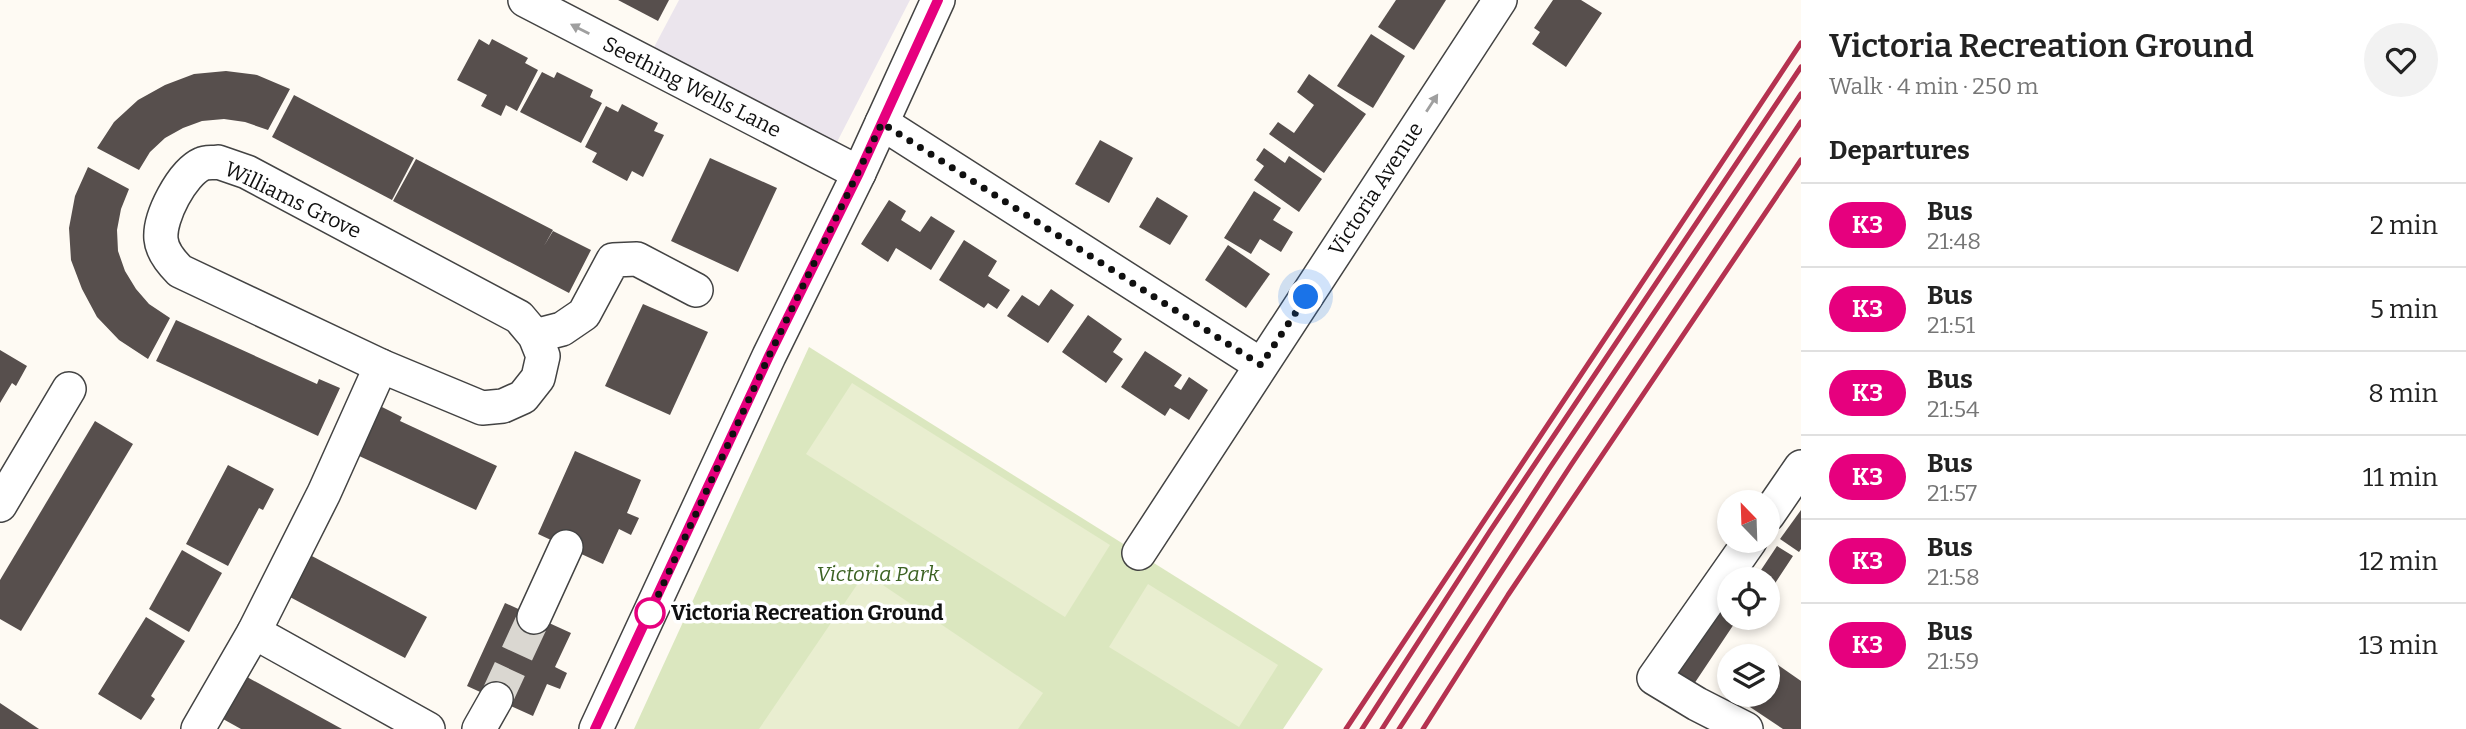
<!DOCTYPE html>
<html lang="en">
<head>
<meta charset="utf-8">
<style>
	body { margin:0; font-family:Bitter,serif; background:#f2f2f2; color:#222; height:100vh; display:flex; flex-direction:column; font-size:26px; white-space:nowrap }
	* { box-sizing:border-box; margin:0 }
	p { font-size:23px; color:#767676 }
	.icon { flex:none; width:38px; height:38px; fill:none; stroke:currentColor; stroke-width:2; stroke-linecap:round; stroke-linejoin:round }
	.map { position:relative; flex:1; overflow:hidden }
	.panel { display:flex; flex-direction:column; background:#fff; width:665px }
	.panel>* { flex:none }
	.badge { padding:0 14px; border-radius:23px; font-size:24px; line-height:46px }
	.needle { width:46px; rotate:337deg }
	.buttons { position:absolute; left:1717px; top:490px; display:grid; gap:14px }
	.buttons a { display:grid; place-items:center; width:63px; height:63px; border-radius:50%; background:#fff; box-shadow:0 4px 10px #0003; font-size:35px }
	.you { position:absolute; width:35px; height:35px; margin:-18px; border:5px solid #fff; border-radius:50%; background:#1a73e8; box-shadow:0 0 0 10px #1a73e833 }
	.map>.badge { position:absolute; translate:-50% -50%; box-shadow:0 0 0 4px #fff }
	h2 { padding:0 28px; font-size:26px; line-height:63px }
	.round { display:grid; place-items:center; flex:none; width:74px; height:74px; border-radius:37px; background:#f2f2f2 }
	.summary { display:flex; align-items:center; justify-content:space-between; height:119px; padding:0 28px }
	h1 { font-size:33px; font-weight:600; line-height:52px }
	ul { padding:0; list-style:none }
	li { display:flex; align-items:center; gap:21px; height:84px; padding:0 28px; border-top:2px solid #e0e0e0 }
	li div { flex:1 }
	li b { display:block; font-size:26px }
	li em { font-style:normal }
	li .badge { min-width:77px; font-weight:700; text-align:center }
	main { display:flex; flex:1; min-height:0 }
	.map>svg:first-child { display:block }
	.industrial { fill:#ebe5ed }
	.green { fill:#dbe7bf }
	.pitch { fill:#e9eed0 }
	.building { fill:#574f4d }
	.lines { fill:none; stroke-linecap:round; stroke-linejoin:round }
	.minor-tunnel { stroke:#dad7d1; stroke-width:33; stroke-dasharray:33 17; stroke-linecap:butt }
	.minor-casing { stroke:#434343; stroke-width:36 }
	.minor { stroke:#fff; stroke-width:33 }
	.rail { stroke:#b53250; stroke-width:5 }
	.oneway { fill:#9f9f9f }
	.line-casing { stroke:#fff; stroke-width:16 }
	.line { stroke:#e6007e; stroke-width:10 }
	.walk { stroke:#101010; stroke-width:7; stroke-dasharray:0 12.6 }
	.stop-dot { fill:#fff; stroke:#e6007e; stroke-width:3.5 }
	.labels { text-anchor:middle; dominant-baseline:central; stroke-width:7; stroke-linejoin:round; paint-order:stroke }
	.street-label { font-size:21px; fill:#101010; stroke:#fff }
	.park-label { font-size:21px; font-style:italic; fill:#3d6324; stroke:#fff }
	.stop-label { font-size:21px; font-weight:bold; fill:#101010; stroke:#fff; text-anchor:start }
</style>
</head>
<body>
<main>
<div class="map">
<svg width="1801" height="729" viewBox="0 0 1801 729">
	<rect width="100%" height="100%" fill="#fefaf3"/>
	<path class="industrial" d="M679 0H910L836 144 652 51Z"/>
	<path class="green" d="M809 347 1323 669 1283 729H634Z"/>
	<g class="pitch">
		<path d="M852 383 1110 545 1065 617 806 454Z"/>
		<path d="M865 573 1043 693 1018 729H759Z"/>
		<path d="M1148 584 1278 665 1239 727 1109 647Z"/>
	</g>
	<g class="building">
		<path d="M618 0H669L658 21Z"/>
		<path d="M1396 0H1446L1414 50 1378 27Z"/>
		<path d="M1553 0H1581L1602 13 1566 67 1532 44 1540 32 1534 28Z"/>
		<path d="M1371 34 1405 56 1373 108 1337 86Z"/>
		<path d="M479 39 489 45 492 39 528 58 525 63 538 70 517 111 506 105 501 116 481 106 487 95 457 80Z"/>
		<path d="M226 71 257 75 290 89 268 130 245 122 224 119 202 121 183 128 165 138 150 152 139 170 97 148 114 122 138 100 165 85 194 74Z"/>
		<path d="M542 72 554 78 557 72 593 90 590 97 602 103 581 143 520 112Z"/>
		<path d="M1309 74 1366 114 1324 173 1269 134 1278 122 1294 133 1314 105 1297 92Z"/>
		<path d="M294 95 414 158 392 200 272 137Z"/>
		<path d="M622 104 658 123 654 131 664 135 643 177 632 171 627 181 592 162 597 153 585 147 606 106 618 112Z"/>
		<path d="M1100 140 1133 158 1109 203 1075 184Z"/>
		<path d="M1264 148 1285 163 1289 156 1322 179 1299 212 1254 180 1264 166 1256 160Z"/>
		<path d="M710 158 777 188 738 272 671 241Z"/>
		<path d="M416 159 553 230 544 246 553 231 591 250 569 293 393 201Z"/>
		<path d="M88 167 129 189 121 209 117 230 118 251 125 271 136 289 149 304 170 318 148 359 119 340 97 317 82 289 71 260 69 228 75 196Z"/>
		<path d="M1254 191 1281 208 1273 220 1293 232 1281 252 1260 239 1251 254 1224 238Z"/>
		<path d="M1157 197 1188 216 1170 245 1139 227Z"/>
		<path d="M889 200 906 211 901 220 920 232 931 216 955 231 931 270 896 248 888 262 861 244Z"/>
		<path d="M964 240 997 261 988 276 1010 290 997 309 988 303 984 308 939 280Z"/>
		<path d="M1228 245 1270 274 1246 308 1205 280Z"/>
		<path d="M1051 289 1074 305 1048 343 1007 316 1022 295 1039 306Z"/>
		<path d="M643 304 708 332 670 415 605 386Z"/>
		<path d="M1088 315 1122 339 1113 352 1123 359 1106 383 1062 352Z"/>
		<path d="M176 320 317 384 319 379 340 388 318 436 156 361Z"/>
		<path d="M0 350 27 366 16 386 12 383 0 403Z"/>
		<path d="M1145 351 1182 375 1174 386 1181 390 1189 377 1208 390 1189 420 1170 408 1165 416 1121 387Z"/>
		<path d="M380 406 402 417 400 421 497 466 476 510 357 455Z"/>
		<path d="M95 421 133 444 21 631 0 619V580Z"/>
		<path d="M575 451 641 480 627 513 639 518 631 535 619 529 603 564 538 534Z"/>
		<path d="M228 465 274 489 263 510 259 508 228 566 186 544Z"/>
		<path d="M1801 510V549L1799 552 1780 539Z"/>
		<path d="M1777 546 1793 556 1768 594V579H1755Z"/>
		<path d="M182 550 222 573 189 632 149 609Z"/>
		<path d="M310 555 427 617 405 658 288 596Z"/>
		<path d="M1729 590V618H1738L1690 690 1669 677Z"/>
		<path d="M505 603 571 633 555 667 567 673 560 689 547 684 533 716 467 686Z"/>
		<path d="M146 617 185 641 151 696 155 699 141 720 98 694Z"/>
		<path d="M1768 658 1801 681V729H1783L1732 695H1768Z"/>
		<path d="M247 677 342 729H241L223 719Z"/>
		<path d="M0 703 39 729H0Z"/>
	</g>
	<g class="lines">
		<path class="minor-tunnel" d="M496 699 534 617"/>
		<defs>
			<g id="minor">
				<path d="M525 0 859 173"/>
				<path d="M882 123 1261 365"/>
				<path d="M218 162 247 172 519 317 535 336 543 356 538 378 523 397 503 406 482 408 381 366 180 271C172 263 162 251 161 239 159 217 182 173 202 164 206 162 214 163 218 162Z"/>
				<path d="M535 336 562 329 584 314 613 260 637 259 696 290"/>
				<path d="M0 505 69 389"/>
				<path d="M1768 515 1801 467"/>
				<path d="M1139 553 1500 0"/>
				<path d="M534 617 566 547"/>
				<path d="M254 632 428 729"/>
				<path d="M198 729 254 632 324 493 381 366"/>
				<path d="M479 729 496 699"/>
				<path d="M596 729 769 356 859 173 938 0"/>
				<path d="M1746 729 1697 704 1654 678 1750 541"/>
			</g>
		</defs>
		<use href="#minor" class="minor-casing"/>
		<use href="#minor" class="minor"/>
		<g class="rail">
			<path d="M1346 729 1801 43"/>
			<path d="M1362 729 1490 531 1801 67"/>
			<path d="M1382 729 1549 469 1801 94"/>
			<path d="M1399 729 1571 465 1801 122"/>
			<path d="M1423 729 1508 595 1801 160"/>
		</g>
	</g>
	<defs><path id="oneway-solid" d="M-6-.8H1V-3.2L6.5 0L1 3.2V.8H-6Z" transform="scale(1.75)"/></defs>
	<g class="oneway">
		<use href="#oneway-solid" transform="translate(580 29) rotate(-153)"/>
		<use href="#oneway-solid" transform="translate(1432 103) rotate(-57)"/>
	</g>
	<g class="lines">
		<defs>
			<path id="line" d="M595 729 769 356 859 173 938 0"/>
		</defs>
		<use href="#line" class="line-casing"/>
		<use href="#line" class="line"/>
		<path class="walk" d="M650 613 649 615 769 356 882 123 1261 365 1306 297"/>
	</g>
	<circle class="stop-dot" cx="650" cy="613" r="14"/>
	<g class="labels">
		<g class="street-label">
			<text transform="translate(692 87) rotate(27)">Seething Wells Lane</text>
			<text transform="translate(1376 189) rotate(-57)">Victoria Avenue</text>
			<text transform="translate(293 200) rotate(26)">Williams Grove</text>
		</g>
		<g class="park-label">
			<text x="878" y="574">Victoria Park</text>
		</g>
		<g class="stop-label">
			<text x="671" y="613">Victoria Recreation Ground</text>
		</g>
	</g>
</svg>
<div class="buttons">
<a><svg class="needle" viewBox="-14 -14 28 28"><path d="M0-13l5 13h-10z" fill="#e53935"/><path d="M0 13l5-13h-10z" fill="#767676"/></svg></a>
<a><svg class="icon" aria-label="locate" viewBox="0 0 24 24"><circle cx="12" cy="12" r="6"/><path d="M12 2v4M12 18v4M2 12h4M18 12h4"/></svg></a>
<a><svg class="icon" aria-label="layers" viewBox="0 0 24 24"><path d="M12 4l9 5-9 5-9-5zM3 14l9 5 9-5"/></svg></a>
</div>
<div class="you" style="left:1306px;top:297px"></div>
</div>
<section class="panel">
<div class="summary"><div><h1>Victoria Recreation Ground</h1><p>Walk · 4 min · 250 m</p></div><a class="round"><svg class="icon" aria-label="heart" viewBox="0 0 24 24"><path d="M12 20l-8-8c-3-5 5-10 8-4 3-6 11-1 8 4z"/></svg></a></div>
<h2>Departures</h2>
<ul>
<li><span class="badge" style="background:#e6007e;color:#fff">K3</span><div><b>Bus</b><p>21:48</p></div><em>2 min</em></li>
<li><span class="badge" style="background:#e6007e;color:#fff">K3</span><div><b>Bus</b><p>21:51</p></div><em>5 min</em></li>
<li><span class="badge" style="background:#e6007e;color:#fff">K3</span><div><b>Bus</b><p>21:54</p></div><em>8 min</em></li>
<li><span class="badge" style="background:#e6007e;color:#fff">K3</span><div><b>Bus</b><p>21:57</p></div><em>11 min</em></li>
<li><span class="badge" style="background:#e6007e;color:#fff">K3</span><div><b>Bus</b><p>21:58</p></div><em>12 min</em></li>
<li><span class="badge" style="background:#e6007e;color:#fff">K3</span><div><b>Bus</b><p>21:59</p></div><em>13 min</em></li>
</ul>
</section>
</main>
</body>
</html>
